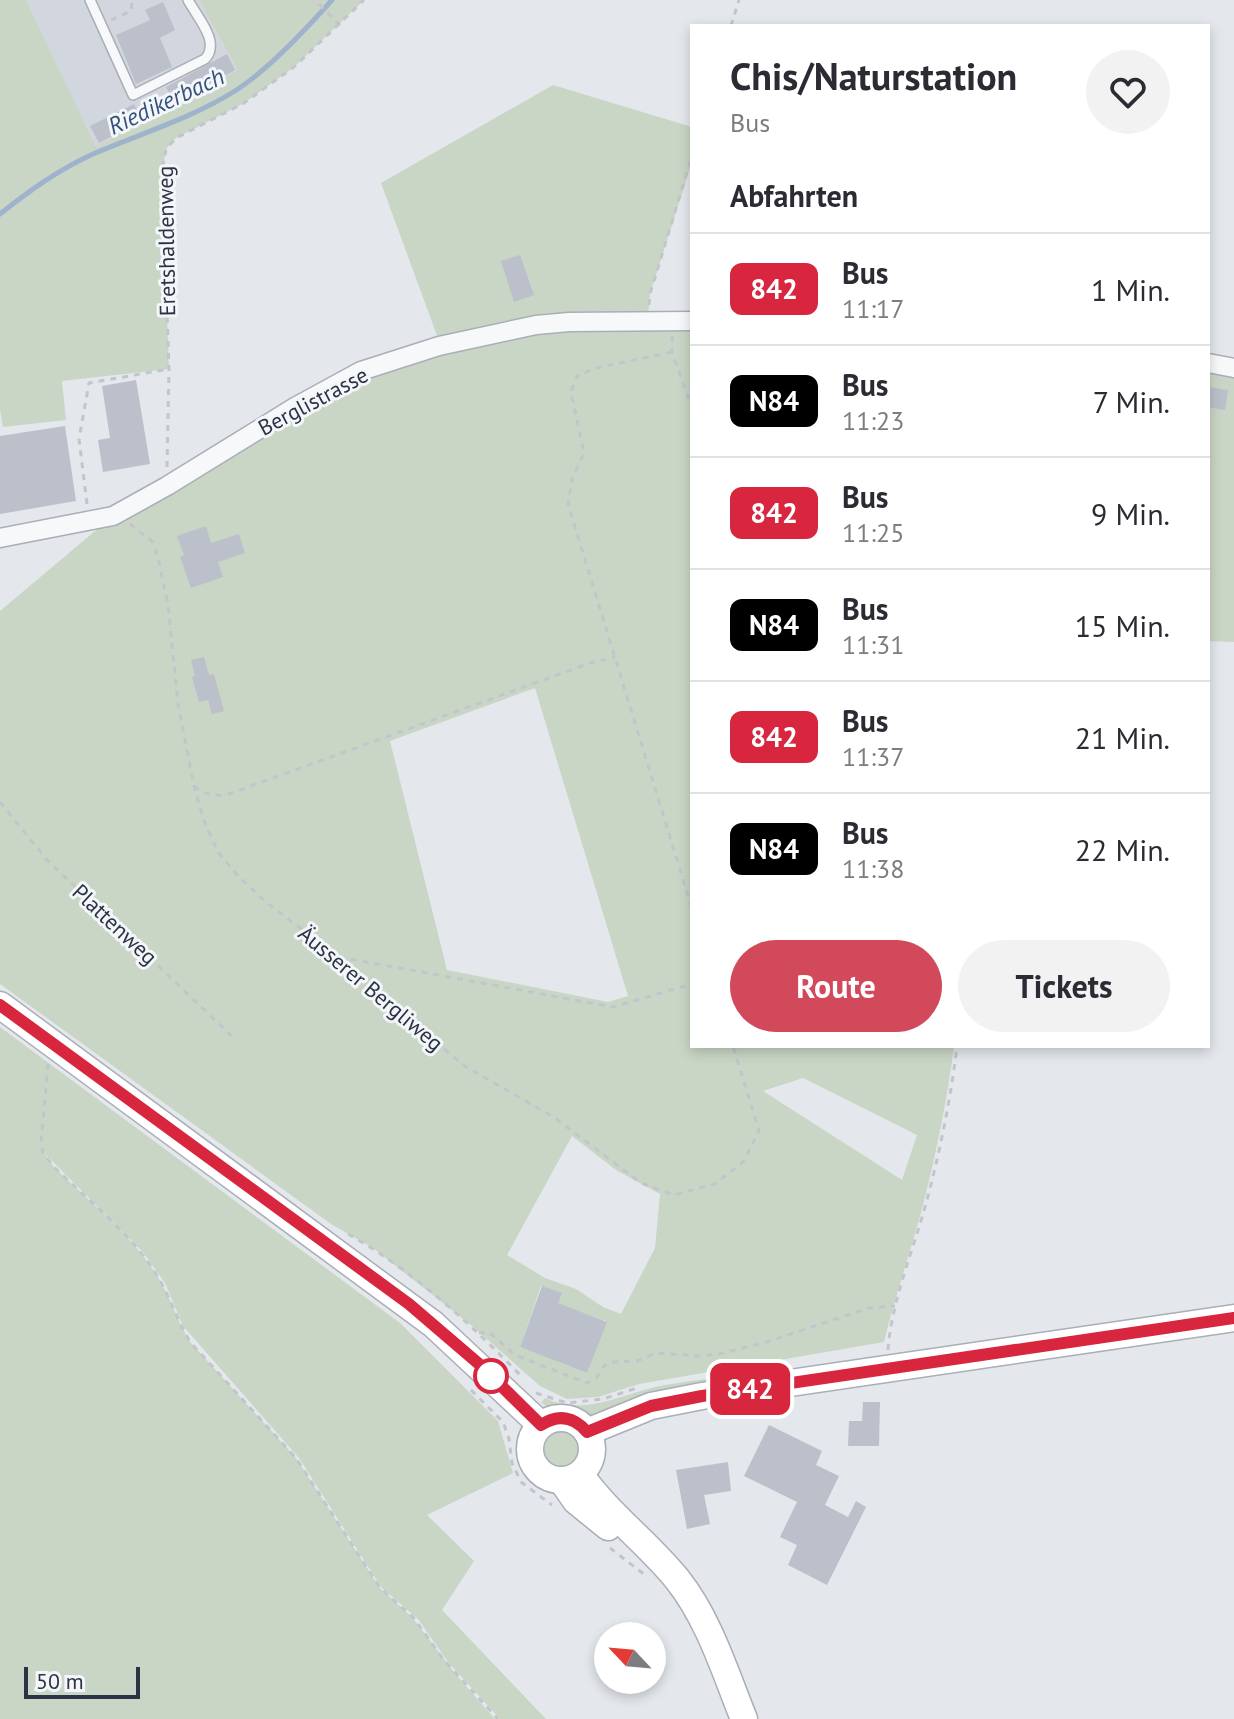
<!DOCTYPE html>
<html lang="de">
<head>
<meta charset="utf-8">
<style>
	body { margin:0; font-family:"PT Sans",sans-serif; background:#f2f2f3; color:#2b2b33; height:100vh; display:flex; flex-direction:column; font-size:30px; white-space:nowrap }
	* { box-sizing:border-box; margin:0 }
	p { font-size:26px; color:#7c7c81 }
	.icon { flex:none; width:44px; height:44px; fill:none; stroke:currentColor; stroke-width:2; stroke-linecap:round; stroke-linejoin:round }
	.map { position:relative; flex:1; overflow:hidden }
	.details { position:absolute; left:690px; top:24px; width:520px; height:1024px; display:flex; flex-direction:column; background:#fff; border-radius:0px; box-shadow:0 4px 12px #0003 }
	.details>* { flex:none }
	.badge { padding:0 16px; border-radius:12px; font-size:28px; line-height:52px }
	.needle { width:52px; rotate:296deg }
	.buttons { position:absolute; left:594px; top:1622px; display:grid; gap:16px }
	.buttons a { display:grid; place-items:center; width:72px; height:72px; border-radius:50%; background:#fff; box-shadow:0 4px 12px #0003; font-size:40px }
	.scale { position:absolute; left:24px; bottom:20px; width:116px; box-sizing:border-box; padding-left:8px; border:4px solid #2b3445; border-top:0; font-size:22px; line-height:28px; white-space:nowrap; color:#2b3445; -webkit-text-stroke:6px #f4f6f9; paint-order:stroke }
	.map>.badge { position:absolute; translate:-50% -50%; box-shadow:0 0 0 4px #fff }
	h2 { padding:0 40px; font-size:30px; line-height:72px }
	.round { display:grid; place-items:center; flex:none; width:84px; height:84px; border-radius:42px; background:#f2f2f3 }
	.overview { display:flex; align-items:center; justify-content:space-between; height:136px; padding:0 40px }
	h1 { font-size:38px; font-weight:800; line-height:60px }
	.button { display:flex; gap:16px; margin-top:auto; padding:16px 40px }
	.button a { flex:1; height:92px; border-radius:48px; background:#d1495b; color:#fff; font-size:32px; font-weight:800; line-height:92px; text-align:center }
	.button a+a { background:#f2f2f3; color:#2b2b33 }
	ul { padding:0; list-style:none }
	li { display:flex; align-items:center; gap:24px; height:112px; padding:0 40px; border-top:2px solid #e1e1e2 }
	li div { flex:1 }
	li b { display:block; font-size:30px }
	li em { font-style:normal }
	li .badge { min-width:88px; font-weight:700; text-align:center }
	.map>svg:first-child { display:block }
	.built { fill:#d2d6de }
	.green { fill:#c9d6c5; fill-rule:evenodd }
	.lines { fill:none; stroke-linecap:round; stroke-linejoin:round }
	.stream { stroke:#9fb4cc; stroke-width:5 }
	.building { fill:#bbc0ca }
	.lane-casing { stroke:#a9aeb7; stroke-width:12 }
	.street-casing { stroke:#a9aeb7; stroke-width:21 }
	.secondary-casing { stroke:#a9aeb7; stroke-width:29 }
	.path { stroke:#c2c5cb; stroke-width:3; stroke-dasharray:6 6; stroke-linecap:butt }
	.lane { stroke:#f7f8fa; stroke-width:9 }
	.street { stroke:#f7f8fa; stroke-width:18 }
	.secondary { stroke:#fff; stroke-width:26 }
	.line-casing { stroke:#fff; stroke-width:18 }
	.line { stroke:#d7263d; stroke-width:12 }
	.stop-dot { fill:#fff; stroke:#d7263d; stroke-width:4 }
	.labels { text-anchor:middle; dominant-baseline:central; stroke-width:6; stroke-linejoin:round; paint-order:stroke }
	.street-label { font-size:22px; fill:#2b3445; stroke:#f4f6f9 }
	.water-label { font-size:24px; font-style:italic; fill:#34527a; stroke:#f4f6f9 }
</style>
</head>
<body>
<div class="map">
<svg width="1234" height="1719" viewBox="0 0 1234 1719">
	<rect width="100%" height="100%" fill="#e4e7ec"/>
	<path class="built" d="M26 0H199L239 70 96 148Z"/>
	<g class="green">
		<path d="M0 0H26L96 147 238 70 199 0H364L294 67 244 103 176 138 166 149 162 172 169 369 62 381 66 420 3 427 0 410Z"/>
		<path d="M553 85 692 127V162L650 294 648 315 692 317V1046H954C948 1095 938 1144 926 1193 914 1243 896 1291 884 1342L639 1384 598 1397 567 1399 540 1386 471 1325 373 1248 331 1224 0 984V611L113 516 363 361 439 341 381 183ZM535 688 628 996 608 1002 447 970 390 741ZM803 1078 917 1135 902 1180 763 1091ZM572 1136 616 1170 660 1194 655 1248 621 1314 603 1307 576 1289 545 1278 507 1255ZM541 1286 561 1294 539 1354 520 1347ZM577 1311 606 1321 587 1373 558 1362Z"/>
		<path d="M1208 362 1234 366V642L1208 641Z"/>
		<path d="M0 1027 400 1323 498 1421 513 1473 427 1515 474 1561 442 1610 546 1719H500L448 1662 418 1619 381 1587 299 1458 183 1326 165 1283 142 1251 44 1153 54 1167C91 1203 139 1240 163 1286 173 1305 179 1324 190 1342L296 1458 380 1588 412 1617 458 1677 495 1719H0Z"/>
		<path d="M759 1373V1375L663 1393 616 1405 590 1416 552 1409 541 1403 545 1398C585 1417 621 1394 660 1386 692 1380 726 1377 759 1373Z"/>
		<circle cx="561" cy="1450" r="20"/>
	</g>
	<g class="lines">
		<path class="stream" d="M0 214C29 191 58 170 93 154 142 133 193 118 238 89 270 68 307 28 332 0"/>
	</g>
	<g class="building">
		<path d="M163 2 175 30 160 38 172 67 136 84 116 35 150 20 145 10Z"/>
		<path d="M227 54 235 70 174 103 166 87Z"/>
		<path d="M134 104 142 121 99 143 90 126Z"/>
		<path d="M520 255 534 295 514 302 501 261Z"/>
		<path d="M136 380 150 464 103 472 98 440 110 438 102 386Z"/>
		<path d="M1208 387 1228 390 1225 410 1208 407Z"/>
		<path d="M65 426 76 501 0 514V436Z"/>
		<path d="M206 526 211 543 239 534 245 553 218 562 223 577 191 588 180 557 184 555 177 536Z"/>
		<path d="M204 657 209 675 214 674 224 711 212 714 208 700 199 702 192 677 195 676 191 660Z"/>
		<path d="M542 1286 562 1293 558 1303 607 1322 587 1373 520 1347Z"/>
		<path d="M863 1402H880L879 1446H848L849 1421H862Z"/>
		<path d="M769 1425 822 1451 816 1465 839 1476 825 1505 848 1517 856 1501 866 1507 827 1585 788 1565 797 1545 780 1537 797 1502 744 1476Z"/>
		<path d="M728 1462 731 1491 704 1495 710 1524 687 1529 676 1470Z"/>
	</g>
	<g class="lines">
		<defs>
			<path id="lane" d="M90 0 133 95 205 59C221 42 197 17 188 0"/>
			<g id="street">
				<path d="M1208 363 1234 368"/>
				<path d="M0 538 113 516 167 486 295 407 361 371 439 346 536 325 569 322 692 321"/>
			</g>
			<g id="secondary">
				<path d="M0 1005 433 1324 541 1425"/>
				<circle cx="561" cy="1449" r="31"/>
				<path d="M587 1432 651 1406 702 1396 1234 1318"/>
				<path d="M580 1474C607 1513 647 1542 677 1579 709 1619 725 1672 744 1719"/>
				<path d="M562 1481 576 1501 608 1527"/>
			</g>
		</defs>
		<use href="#lane" class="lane-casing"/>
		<use href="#street" class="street-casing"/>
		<use href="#secondary" class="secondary-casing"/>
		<g class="path">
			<path d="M319 4 340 25"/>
			<path d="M111 20 131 11 132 0"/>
			<path d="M731 26 739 0"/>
			<path d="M649 305 650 294 692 156"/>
			<path d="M672 336V352L692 408"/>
			<path d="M672 352 596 368 577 376 571 392 584 453 572 479 568 504 692 909"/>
			<path d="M167 467 169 369 162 171 166 149 176 138 244 103 294 67 364 0"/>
			<path d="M87 504 79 439 89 383 169 369"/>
			<path d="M130 524 152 541 158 557 168 605 178 704 194 786 204 821 218 852 238 876 267 903 324 946 463 1065 555 1118 641 1183 674 1195 715 1184 743 1162 759 1131 733 1046"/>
			<path d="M194 786C206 795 215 797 229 794L590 663 615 657"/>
			<path d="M0 802 47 860 236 1040"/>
			<path d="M339 957 613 1007 692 984"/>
			<path d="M48 1064 41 1143 43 1153 54 1167C91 1203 139 1240 163 1286 173 1305 179 1324 190 1342L296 1458 380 1588 413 1617 443 1659 498 1719"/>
			<path d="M348 1234C412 1270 470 1323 521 1376"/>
			<path d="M479 1333 489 1332 515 1355 587 1383 597 1377 604 1366 610 1362 637 1361 656 1353 699 1356 719 1354 767 1342 869 1308 895 1306"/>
			<path d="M888 1350C892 1297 915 1247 928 1196 941 1147 951 1096 957 1046"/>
			<path d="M471 1390 503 1422 509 1439 512 1463 521 1482 552 1505"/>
			<path d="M536 1393 567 1403 603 1399 637 1388"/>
			<path d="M610 1548 645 1575"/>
		</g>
		<use href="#lane" class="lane"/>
		<use href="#street" class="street"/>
		<use href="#secondary" class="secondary"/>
	</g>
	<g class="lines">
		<defs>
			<path id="line" d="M0 1005 409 1304 479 1364 541 1425C558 1414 574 1416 587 1432L651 1406 702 1396 1234 1318"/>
		</defs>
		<use href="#line" class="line-casing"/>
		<use href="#line" class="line"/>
	</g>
	<circle class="stop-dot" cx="491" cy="1376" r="16"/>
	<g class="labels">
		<g class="street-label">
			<text transform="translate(166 241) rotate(-91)">Eretshaldenweg</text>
			<text transform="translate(313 401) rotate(-28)">Berglistrasse</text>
			<text transform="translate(115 924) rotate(43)">Plattenweg</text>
			<text transform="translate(371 988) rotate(40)">Äusserer Bergliweg</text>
		</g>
		<g class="water-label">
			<text transform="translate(166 101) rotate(-25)">Riedikerbach</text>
		</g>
	</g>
</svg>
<div class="buttons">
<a><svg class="needle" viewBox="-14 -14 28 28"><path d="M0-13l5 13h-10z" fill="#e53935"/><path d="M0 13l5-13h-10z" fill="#7c7c81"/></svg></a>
</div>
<div class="scale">50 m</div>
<b class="badge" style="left:750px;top:1389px;background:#d7263d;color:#fff">842</b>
<section class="details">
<div class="overview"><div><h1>Chis/Naturstation</h1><p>Bus</p></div><a class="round"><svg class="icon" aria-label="heart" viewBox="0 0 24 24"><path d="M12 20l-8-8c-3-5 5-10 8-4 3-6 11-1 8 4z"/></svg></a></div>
<h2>Abfahrten</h2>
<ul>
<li><span class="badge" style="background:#d7263d;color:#fff">842</span><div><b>Bus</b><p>11:17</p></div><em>1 Min.</em></li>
<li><span class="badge" style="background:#000;color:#fff">N84</span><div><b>Bus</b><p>11:23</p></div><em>7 Min.</em></li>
<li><span class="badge" style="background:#d7263d;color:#fff">842</span><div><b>Bus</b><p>11:25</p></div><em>9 Min.</em></li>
<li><span class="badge" style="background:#000;color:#fff">N84</span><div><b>Bus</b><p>11:31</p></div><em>15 Min.</em></li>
<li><span class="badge" style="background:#d7263d;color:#fff">842</span><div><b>Bus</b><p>11:37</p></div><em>21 Min.</em></li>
<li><span class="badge" style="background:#000;color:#fff">N84</span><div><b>Bus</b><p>11:38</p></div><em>22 Min.</em></li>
</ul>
<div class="button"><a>Route</a><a>Tickets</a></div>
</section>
</div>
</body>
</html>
